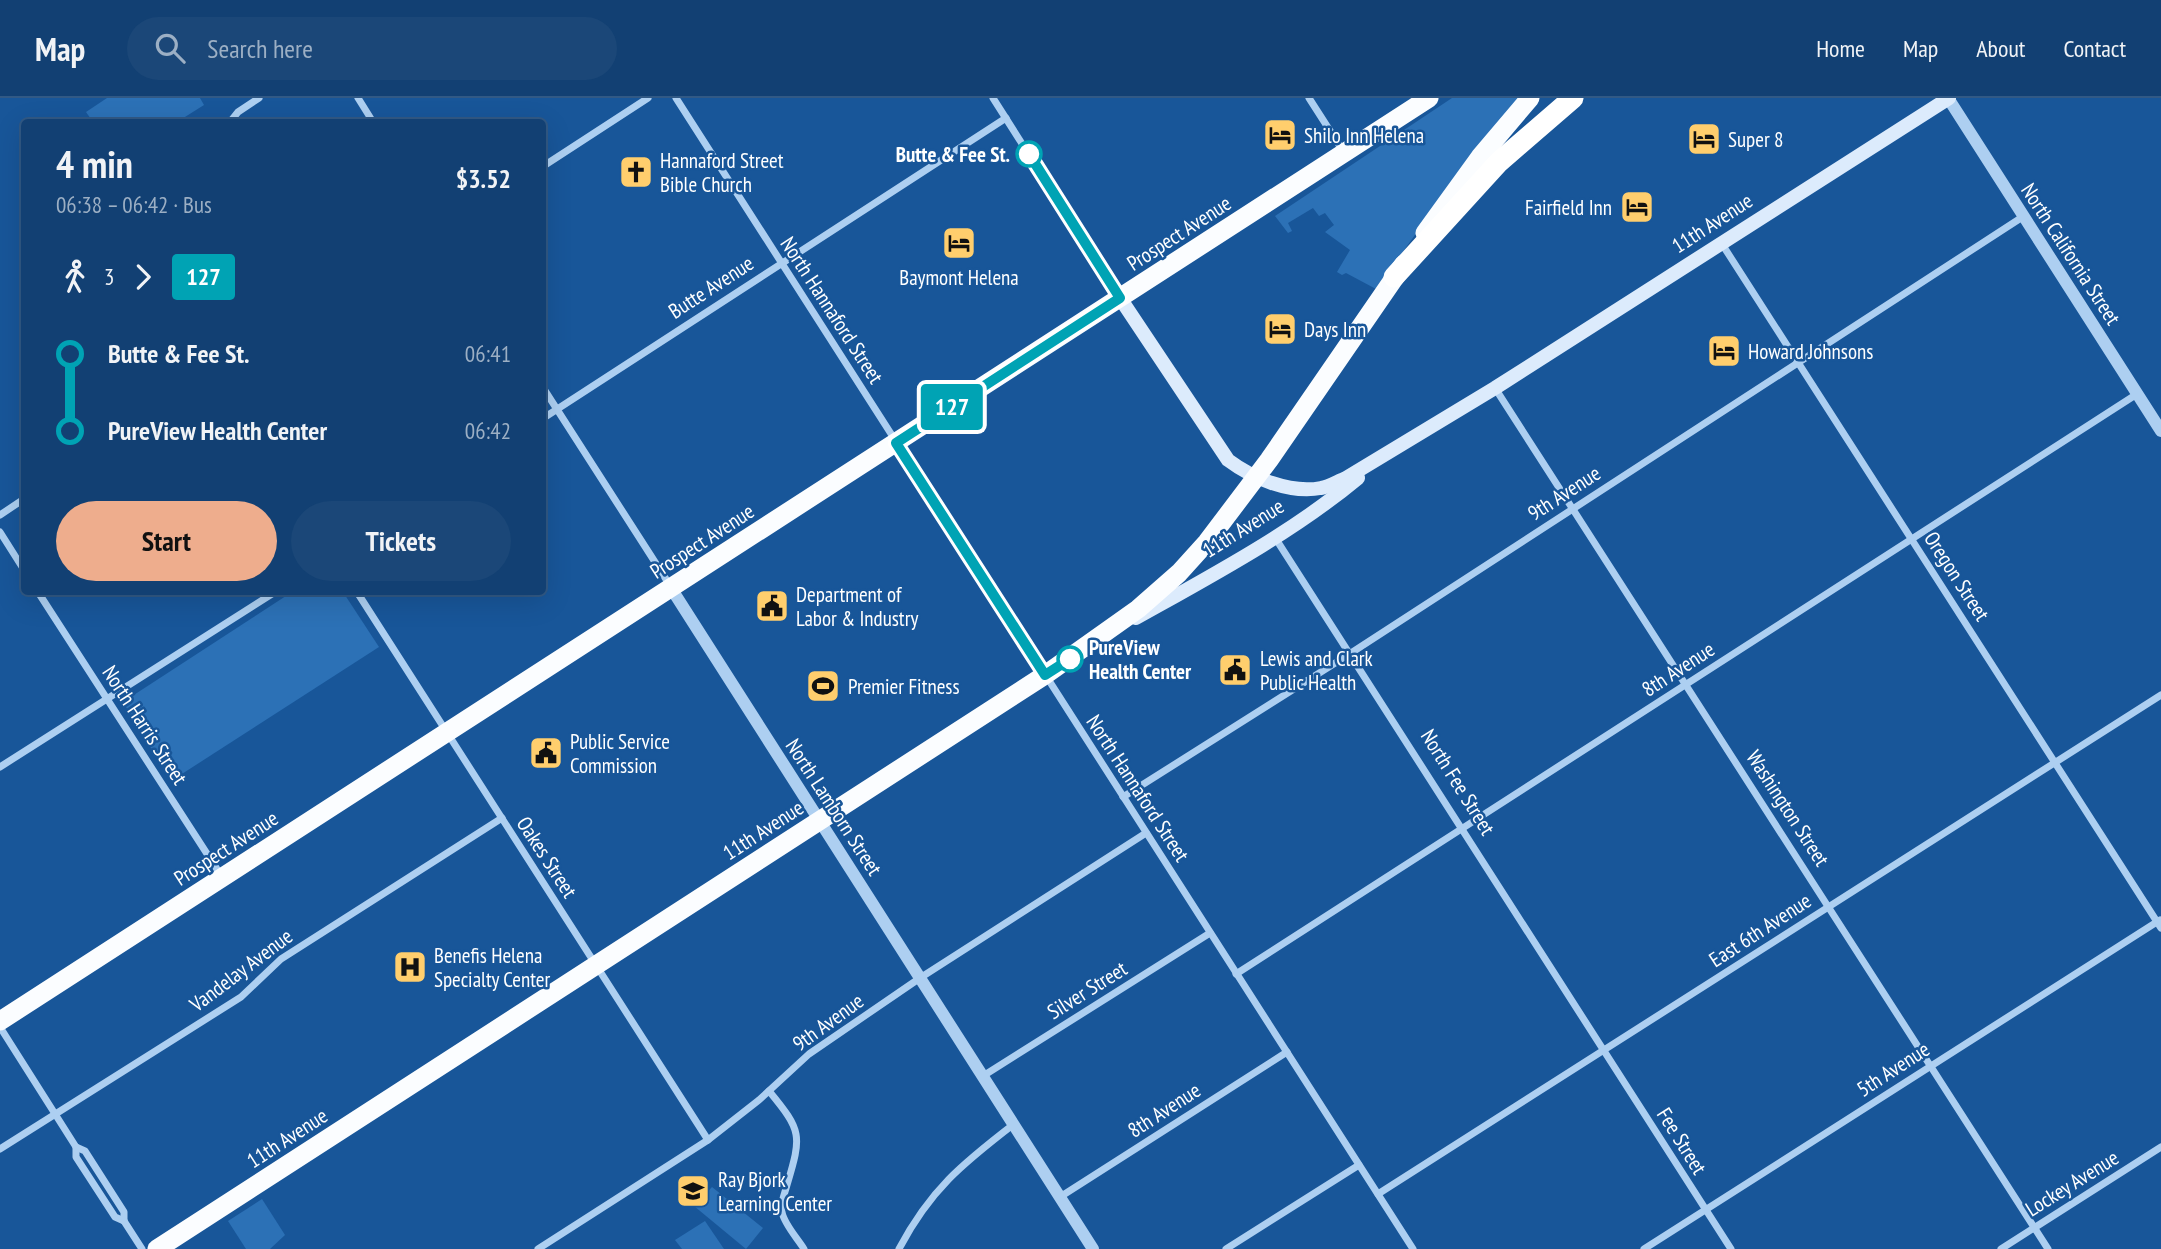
<!DOCTYPE html>
<html lang="en">
<head>
<meta charset="utf-8">
<style>
	body { margin:0; font-family:"PT Sans Narrow",sans-serif; background:#1b4778; color:#f1f3f6; height:100vh; display:flex; flex-direction:column; font-size:26px; white-space:nowrap }
	* { box-sizing:border-box; margin:0 }
	p { font-size:23px; color:#9cafc4 }
	.icon { flex:none; width:38px; height:38px; fill:none; stroke:currentColor; stroke-width:2; stroke-linecap:round; stroke-linejoin:round }
	.map { position:relative; flex:1; overflow:hidden }
	.details { position:absolute; left:21px; top:21px; width:525px; height:476px; display:flex; flex-direction:column; background:#124073; border-radius:7px; box-shadow:0 7px 28px #0002,0 0 0 2px #315985 }
	.details>* { flex:none }
	.badge { padding:0 14px; border-radius:5px; font-size:24px; line-height:46px }
	.map>.badge { position:absolute; translate:-50% -50%; box-shadow:0 0 0 4px #fff }
	.legs { display:flex; align-items:center; gap:10px; height:77px; padding:0 35px; font-size:23px }
	.legs p { margin-inline-start:auto }
	.head { display:flex; align-items:center; justify-content:space-between; height:119px; padding:0 35px }
	h1 { font-size:38px; font-weight:700; line-height:52px }
	.primary-button { display:flex; gap:14px; margin-top:auto; padding:14px 35px }
	.primary-button a { flex:1; height:80px; border-radius:42px; background:#eead8d; color:#111; font-size:28px; font-weight:700; line-height:80px; text-align:center }
	.primary-button a+a { background:#1b4778; color:#f1f3f6 }
	ul { padding:0 35px; list-style:none }
	li { display:flex; align-items:center; gap:24px; height:77px; font-size:26px }
	li i { display:grid; place-items:center; width:10px; height:100%; margin:0 9px; background:currentColor }
	li i::after { content:''; width:18px; height:18px; margin:-9px; border:5px solid; border-radius:50%; background:#124073 }
	li p { margin-inline-start:auto }
	li:first-child i { background:linear-gradient(#0000 50%,currentColor 0) }
	li:last-child i { background:linear-gradient(currentColor 50%,#0000 0) }
	header { display:flex; align-items:center; gap:42px; box-sizing:border-box; height:98px; padding:0 35px; background:#124073; border-bottom:2px solid #315985 }
	header strong { font-size:33px }
	nav { display:flex; gap:38px; margin-inline-start:auto; font-size:24px }
	.search { width:490px; height:63px; background:#1b4778; display:flex; align-items:center; gap:18px; box-sizing:border-box; padding:0 24px; border-radius:38px; color:#9cafc4; font-size:26px }
	.map>svg:first-child { display:block }
	.green { fill:#2c71b6 }
	.lines { fill:none; stroke-linecap:round; stroke-linejoin:round }
	.minor { stroke:#adcff1; stroke-width:7 }
	.tertiary { stroke:#adcff1; stroke-width:12 }
	.secondary { stroke:#dcebfc; stroke-width:14 }
	.trunk { stroke:#fbfdff; stroke-width:19 }
	.motorway { stroke:#fff; stroke-width:21 }
	.line-1-casing { stroke:#fff; stroke-width:16 }
	.line-1 { stroke:#00a3b4; stroke-width:10 }
	.stop-1-dot { fill:#fff; stroke:#00a3b4; stroke-width:3.5 }
	.labels { text-anchor:middle; dominant-baseline:central; stroke-width:5; stroke-linejoin:round; paint-order:stroke }
	.poi-label { font-size:21px; fill:#fff; stroke:#185699; text-anchor:start }
	.stop-label { font-size:21px; font-weight:bold; fill:#fff; stroke:#185699; text-anchor:end }
	.street-label { font-size:21px; fill:#fff; stroke:#185699 }
</style>
</head>
<body>
<header>
<strong>Map</strong>
<div class="search"><svg class="icon" aria-label="search" viewBox="0 0 24 24"><circle cx="10" cy="10" r="6"/><path d="M15 15l6 6"/></svg>Search here</div>
<nav><a>Home</a><a>Map</a><a>About</a><a>Contact</a></nav>
</header>
<div class="map">
<svg width="2161" height="1151" viewBox="0 0 2161 1151">
	<rect width="100%" height="100%" fill="#185699"/>
	<g class="green">
		<path d="M107 0H200L204 7 177 24H93L86 14Z"/>
		<path d="M1452 0H1520L1451 87 1376 191 1346 175 1342 177 1337 174 1350 152 1325 134 1334 127 1325 115 1319 118 1313 110 1288 125 1292 133 1288 135 1275 118Z"/>
		<path d="M292 494H343L379 549 171 683 123 604Z"/>
		<path d="M712 1089 763 1130 746 1151 694 1108Z"/>
		<path d="M262 1101 285 1137 270 1151H246L228 1123Z"/>
		<path d="M705 1123 724 1151H682L675 1142Z"/>
	</g>
	<g class="lines">
		<g class="minor">
			<path d="M358 0 373 24"/>
			<path d="M676 0 1413 1151"/>
			<path d="M993 0 1118 197"/>
			<path d="M1309 0 1343 53"/>
			<path d="M230 24 238 14 259 0"/>
			<path d="M542 69 648 0"/>
			<path d="M1722 146 2161 830"/>
			<path d="M542 288 671 489"/>
			<path d="M1495 290 2048 1151"/>
			<path d="M542 321 1006 20"/>
			<path d="M0 417 24 401"/>
			<path d="M0 434 24 472"/>
			<path d="M1274 438 1731 1151"/>
			<path d="M38 494 222 779"/>
			<path d="M357 494 708 1042"/>
			<path d="M0 669 275 494"/>
			<path d="M1123 699 1351 555 2024 118"/>
			<path d="M1236 876 2137 296"/>
			<path d="M0 929 76 1049 85 1053 124 1114V1123L142 1151"/>
			<path d="M983 978 1210 835"/>
			<path d="M769 993C802 1033 802 1037 787 1087 785 1095 780 1105 782 1114 784 1126 798 1141 804 1151"/>
			<path d="M76 1049V1059L115 1119 124 1123"/>
			<path d="M0 1051 241 899 281 861 502 720"/>
			<path d="M1378 1096 2161 597"/>
			<path d="M1060 1099 1287 954"/>
			<path d="M538 1151 708 1042 759 1002 809 956 920 880 1146 735"/>
			<path d="M899 1151C930 1092 962 1066 1014 1026"/>
			<path d="M1226 1151 1359 1067"/>
			<path d="M1644 1151 2160 822"/>
			<path d="M2001 1151 2161 1049"/>
		</g>
		<g class="tertiary">
			<path d="M1948 0 2161 333"/>
			<path d="M671 490 1093 1151"/>
		</g>
		<g class="secondary">
			<path d="M1120 200 1228 362C1252 380 1290 396 1321 390 1329 389 1338 383 1346 380L1495 290 1949 0"/>
			<path d="M1136 520C1211 478 1292 435 1358 380"/>
		</g>
		<g class="trunk">
			<path d="M1425 135 1480 59 1530 0"/>
			<path d="M0 923 1429 0"/>
			<path d="M157 1151 1045 577 1138 511 1179 475 1207 444 1269 362 1404 166"/>
		</g>
		<path class="motorway" d="M1394 179 1499 64 1573 0"/>
	</g>
	<g class="lines">
		<defs>
			<path id="line-1" d="M1029 56 1120 200 896 345 1045 577 1070 561"/>
		</defs>
		<use href="#line-1" class="line-1-casing"/>
		<use href="#line-1" class="line-1"/>
	</g>
	<defs>
		<symbol id="hotel-square" viewBox="-11 -11 22 22"><rect x="-9" y="-9" width="18" height="18" rx="4" fill="#ffce6d" stroke="#185699"/><path d="M-6-4.5h1.5V1H6V5H4.5V3h-9V5H-6ZM-4 0a1.8 1.8 0 1 1 3.6 0ZM.5 0V-2.5h3Q6-2.5 6 0Z" fill="#111"/></symbol>
		<symbol id="church-square" viewBox="-11 -11 22 22"><rect x="-9" y="-9" width="18" height="18" rx="4" fill="#ffce6d" stroke="#185699"/><path d="M-1.2-6h2.4v3.5h3.3v2.4h-3.3V6h-2.4V-.1h-3.3v-2.4h3.3Z" fill="#111"/></symbol>
		<symbol id="civic-square" viewBox="-11 -11 22 22"><rect x="-9" y="-9" width="18" height="18" rx="4" fill="#ffce6d" stroke="#185699"/><path d="M-.6-6.5H3V-4.5H.6V-3L4-1V1h2V6H-6V1h2V-1L-.6-3ZM-1.2 2.5V6h2.4V2.5Z" fill="#111"/></symbol>
		<symbol id="stadium-square" viewBox="-11 -11 22 22"><rect x="-9" y="-9" width="18" height="18" rx="4" fill="#ffce6d" stroke="#185699"/><path d="M0-5a6.5 5 0 1 0 0 10a6.5 5 0 1 0 0-10ZM-3.5-1.8h7v3.6h-7Z" fill="#111"/></symbol>
		<symbol id="hospital-square" viewBox="-11 -11 22 22"><rect x="-9" y="-9" width="18" height="18" rx="4" fill="#ffce6d" stroke="#185699"/><path d="M-5-5h3v3.5h4V-5h3V5h-3V1.5h-4V5h-3Z" fill="#111"/></symbol>
		<symbol id="school-square" viewBox="-11 -11 22 22"><rect x="-9" y="-9" width="18" height="18" rx="4" fill="#ffce6d" stroke="#185699"/><path d="M0-5L7-2L0 1L-7-2ZM-4 1L0 2.5L4 1V4Q0 6-4 4Z" fill="#111"/></symbol>
	</defs>
	<g fill-rule="evenodd">
		<use href="#hotel-square" x="1261" y="18" width="38" height="38"/>
		<use href="#hotel-square" x="1685" y="22" width="38" height="38"/>
		<use href="#church-square" x="617" y="55" width="38" height="38"/>
		<use href="#hotel-square" x="1618" y="90" width="38" height="38"/>
		<use href="#hotel-square" x="940" y="126" width="38" height="38"/>
		<use href="#hotel-square" x="1261" y="212" width="38" height="38"/>
		<use href="#hotel-square" x="1705" y="234" width="38" height="38"/>
		<use href="#civic-square" x="753" y="489" width="38" height="38"/>
		<use href="#civic-square" x="1216" y="553" width="38" height="38"/>
		<use href="#stadium-square" x="804" y="569" width="38" height="38"/>
		<use href="#civic-square" x="527" y="636" width="38" height="38"/>
		<use href="#hospital-square" x="391" y="850" width="38" height="38"/>
		<use href="#school-square" x="674" y="1074" width="38" height="38"/>
	</g>
	<g class="stop-1-dot">
		<circle cx="1029" cy="56" r="12"/>
		<circle cx="1070" cy="561" r="12"/>
	</g>
	<g class="labels">
		<g class="poi-label">
			<text x="1304" y="37">Shilo Inn Helena</text>
			<text x="1728" y="41">Super 8</text>
			<text x="660" y="62">Hannaford Street<tspan x="660" dy="24">Bible Church</tspan></text>
			<text x="1612" y="109" text-anchor="end">Fairfield Inn</text>
			<text x="959" y="179" text-anchor="middle">Baymont Helena</text>
			<text x="1304" y="231">Days Inn</text>
			<text x="1748" y="253">Howard Johnsons</text>
			<text x="796" y="496">Department of<tspan x="796" dy="24">Labor &amp; Industry</tspan></text>
			<text x="1260" y="560">Lewis and Clark<tspan x="1260" dy="24">Public Health</tspan></text>
			<text x="848" y="588">Premier Fitness</text>
			<text x="570" y="643">Public Service<tspan x="570" dy="24">Commission</tspan></text>
			<text x="434" y="857">Benefis Helena<tspan x="434" dy="24">Specialty Center</tspan></text>
			<text x="718" y="1081">Ray Bjork<tspan x="718" dy="24">Learning Center</tspan></text>
		</g>
		<g class="stop-label">
			<text x="1010" y="56">Butte &amp; Fee St.</text>
			<text x="1089" y="549" text-anchor="start">PureView<tspan x="1089" dy="24">Health Center</tspan></text>
		</g>
		<g class="street-label">
			<text transform="translate(1712 125) rotate(-33)">11th Avenue</text>
			<text transform="translate(1179 135) rotate(-33)">Prospect Avenue</text>
			<text transform="translate(2071 156) rotate(57)">North California Street</text>
			<text transform="translate(711 189) rotate(-33)">Butte Avenue</text>
			<text transform="translate(832 212) rotate(57)">North Hannaford Street</text>
			<text transform="translate(1564 395) rotate(-33)">9th Avenue</text>
			<text transform="translate(1243 430) rotate(-32)">11th Avenue</text>
			<text transform="translate(702 443) rotate(-33)">Prospect Avenue</text>
			<text transform="translate(1957 478) rotate(57)">Oregon Street</text>
			<text transform="translate(1678 571) rotate(-33)">8th Avenue</text>
			<text transform="translate(145 627) rotate(57)">North Harris Street</text>
			<text transform="translate(1458 684) rotate(58)">North Fee Street</text>
			<text transform="translate(1138 690) rotate(57)">North Hannaford Street</text>
			<text transform="translate(834 709) rotate(57)">North Lamborn Street</text>
			<text transform="translate(1788 710) rotate(57)">Washington Street</text>
			<text transform="translate(763 732) rotate(-33)">11th Avenue</text>
			<text transform="translate(226 750) rotate(-33)">Prospect Avenue</text>
			<text transform="translate(547 759) rotate(57)">Oakes Street</text>
			<text transform="translate(1760 832) rotate(-33)">East 6th Avenue</text>
			<text transform="translate(241 872) rotate(-37)">Vandelay Avenue</text>
			<text transform="translate(1087 892) rotate(-32)">Silver Street</text>
			<text transform="translate(828 924) rotate(-36)">9th Avenue</text>
			<text transform="translate(1893 971) rotate(-33)">5th Avenue</text>
			<text transform="translate(1164 1012) rotate(-33)">8th Avenue</text>
			<text transform="translate(287 1040) rotate(-33)">11th Avenue</text>
			<text transform="translate(1682 1043) rotate(58)">Fee Street</text>
			<text transform="translate(2072 1085) rotate(-32)">Lockey Avenue</text>
		</g>
	</g>
</svg>
<b class="badge" style="left:952px;top:309px;background:#00a3b4;color:#fff">127</b>
<section class="details">
<div class="head"><div><h1>4 min</h1><p>06:38 – 06:42 · Bus</p></div><b>$3.52</b></div>
<div class="legs"><svg class="icon" aria-label="walk" viewBox="0 0 24 24"><circle cx="13" cy="4" r="2"/><path d="M13 8l-2 6 4 7M11 14l-3 7M7 12l3-4h3l4 4"/></svg>3<svg class="icon" aria-label="forward" viewBox="0 0 24 24"><path d="M9 5l7 7-7 7"/></svg><b class="badge" style="background:#00a3b4;color:#fff">127</b></div>
<ul>
<li><i style="color:#00a3b4"></i><b>Butte &amp; Fee St.</b><p>06:41</p></li>
<li><i style="color:#00a3b4"></i><b>PureView Health Center</b><p>06:42</p></li>
</ul>
<div class="primary-button"><a>Start</a><a>Tickets</a></div>
</section>
</div>
</body>
</html>
